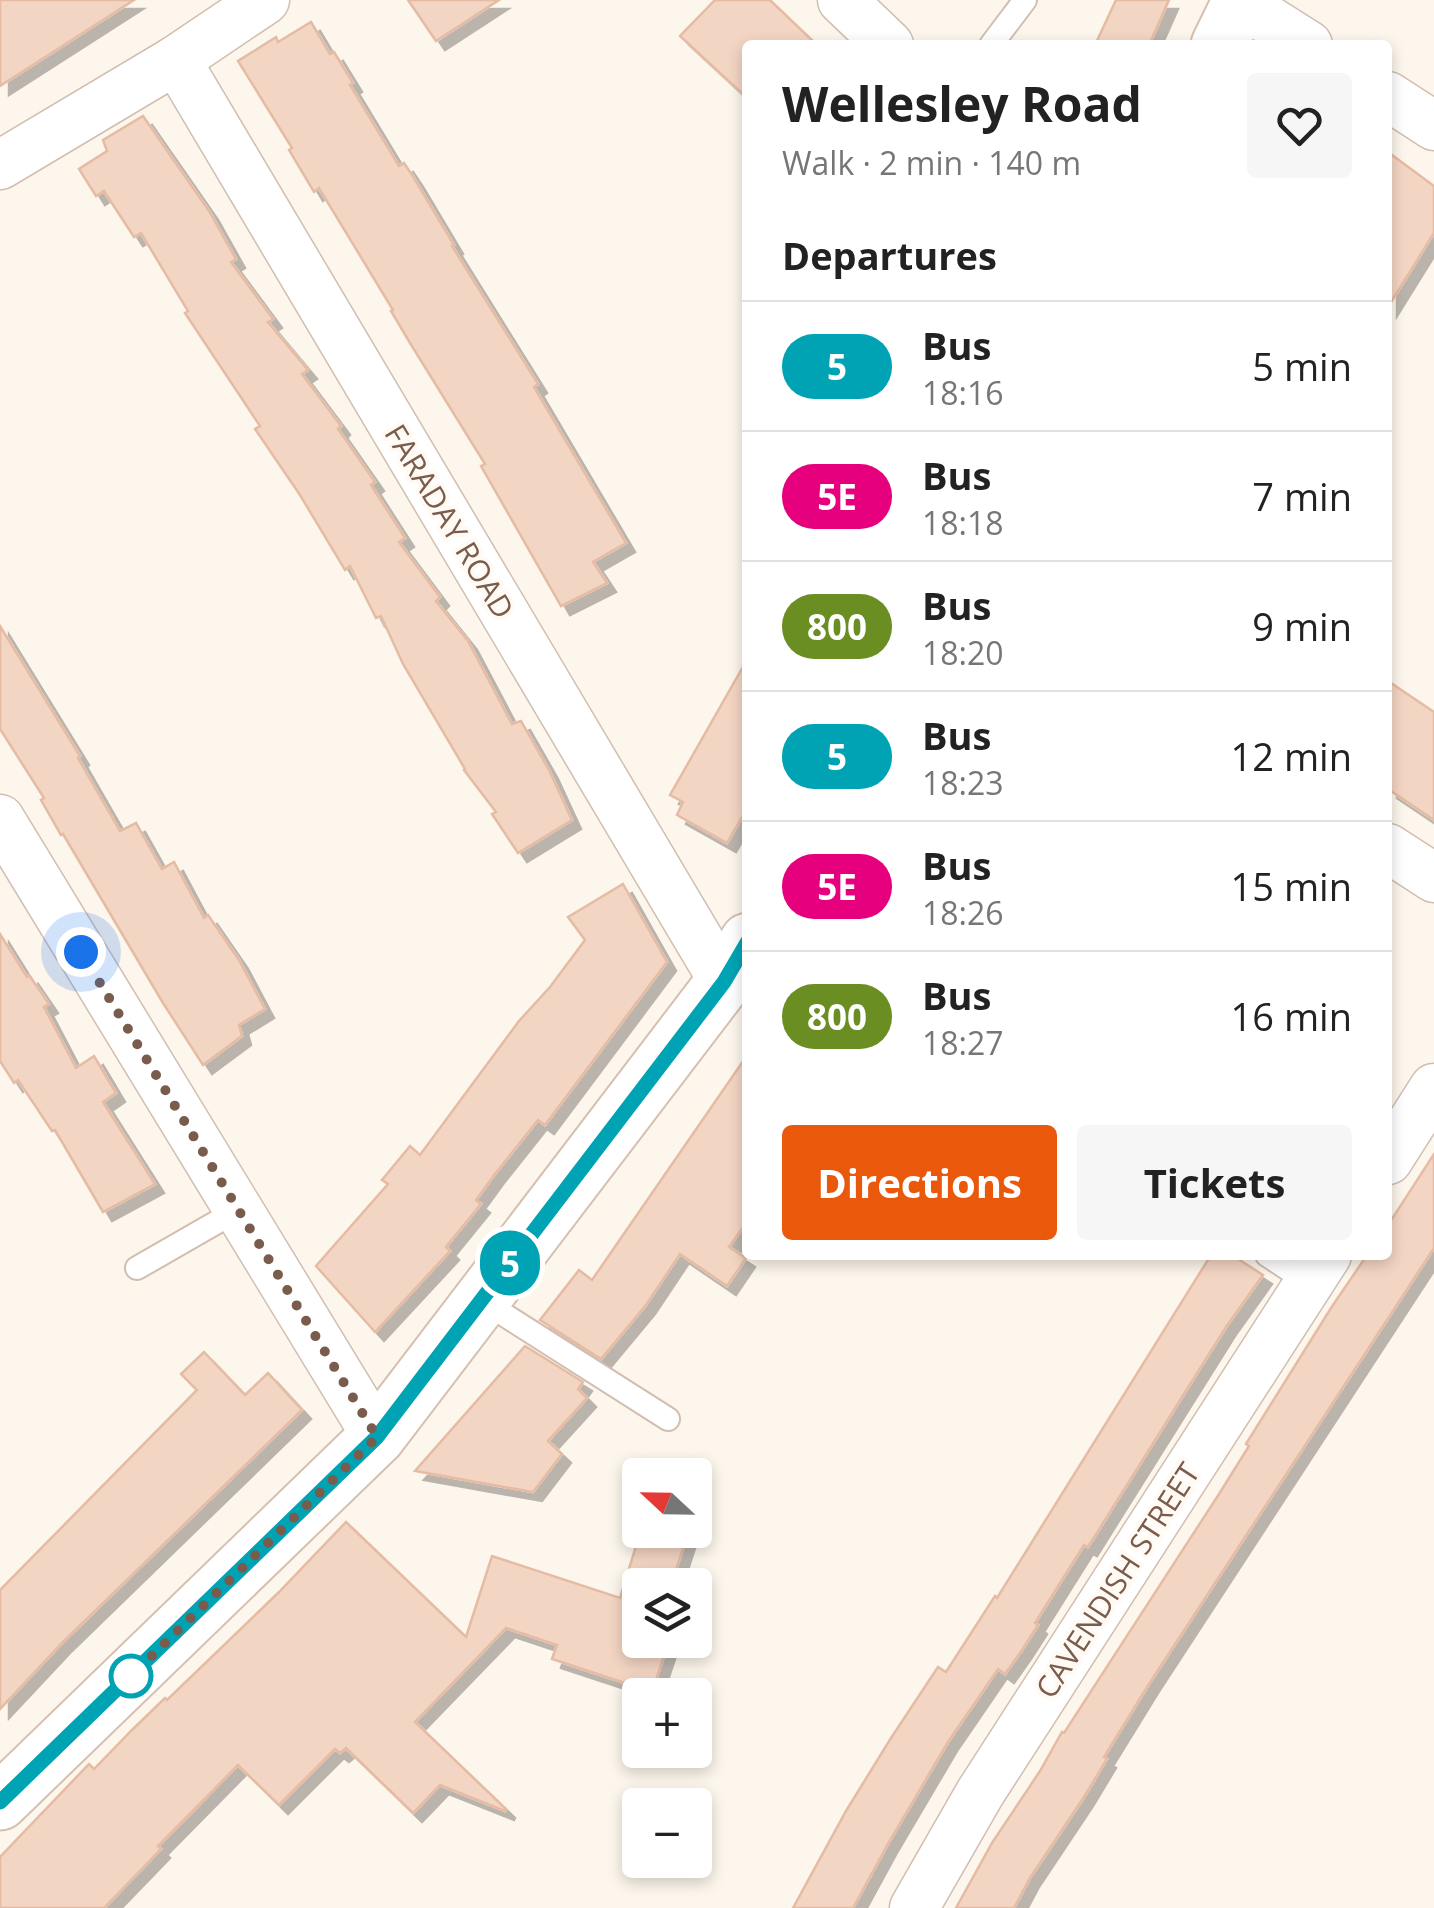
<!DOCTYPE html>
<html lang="en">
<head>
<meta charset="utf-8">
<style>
	body { margin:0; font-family:"Open Sans",sans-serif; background:#f6f6f6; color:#222; height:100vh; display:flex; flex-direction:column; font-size:38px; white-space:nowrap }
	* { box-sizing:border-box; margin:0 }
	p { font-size:32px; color:#767676 }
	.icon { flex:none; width:55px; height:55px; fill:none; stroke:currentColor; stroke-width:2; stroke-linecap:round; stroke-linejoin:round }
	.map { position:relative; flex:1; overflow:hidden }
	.details { position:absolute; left:742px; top:40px; width:650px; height:1220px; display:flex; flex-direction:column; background:#fff; border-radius:10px; box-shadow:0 5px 15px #0003 }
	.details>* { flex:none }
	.badge { padding:0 20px; border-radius:32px; font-size:35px; line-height:65px }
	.needle { width:65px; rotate:292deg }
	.fabs { position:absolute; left:622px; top:1458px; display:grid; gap:20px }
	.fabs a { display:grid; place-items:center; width:90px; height:90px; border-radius:10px; background:#fff; box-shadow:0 5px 15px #0003; font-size:50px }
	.you { position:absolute; width:50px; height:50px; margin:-25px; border:8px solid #fff; border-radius:50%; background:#1a73e8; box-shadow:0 0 0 15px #1a73e833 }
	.map>.badge { position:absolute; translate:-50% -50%; box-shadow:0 0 0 5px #fff }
	h2 { padding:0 40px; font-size:38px; line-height:90px }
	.round { display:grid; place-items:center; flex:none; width:105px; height:105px; border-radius:10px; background:#f6f6f6 }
	.overview { display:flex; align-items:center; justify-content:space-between; height:170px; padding:0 40px }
	h1 { font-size:48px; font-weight:700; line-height:75px }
	.button { display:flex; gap:20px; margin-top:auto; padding:20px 40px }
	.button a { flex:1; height:115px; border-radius:10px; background:#ea580c; color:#fff; font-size:40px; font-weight:700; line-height:115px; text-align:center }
	.button a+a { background:#f6f6f6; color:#222 }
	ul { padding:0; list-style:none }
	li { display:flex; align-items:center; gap:30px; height:130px; padding:0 40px; border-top:2px solid #e0e0e0 }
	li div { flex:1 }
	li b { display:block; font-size:38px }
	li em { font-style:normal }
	li .badge { min-width:110px; font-weight:700; text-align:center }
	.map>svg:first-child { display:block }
	.building { fill:#f3d5c3; stroke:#e6bba3; stroke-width:2.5; filter:url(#shadow) }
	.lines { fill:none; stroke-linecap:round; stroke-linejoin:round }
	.service-casing { stroke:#d1beb0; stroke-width:26 }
	.minor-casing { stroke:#d1beb0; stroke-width:51 }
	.secondary-casing { stroke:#d6c0b0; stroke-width:59 }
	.service { stroke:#fff; stroke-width:22 }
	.minor { stroke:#fff; stroke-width:48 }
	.secondary { stroke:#fff; stroke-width:55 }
	.line-casing { stroke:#fff; stroke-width:22 }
	.line { stroke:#00a3b4; stroke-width:15 }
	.walk { stroke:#7a5c4d; stroke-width:10; stroke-dasharray:0 18 }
	.stop-dot { fill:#fff; stroke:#00a3b4; stroke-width:5 }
	.labels { text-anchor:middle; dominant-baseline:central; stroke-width:8; stroke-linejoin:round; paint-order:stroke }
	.street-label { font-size:30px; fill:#7a5c4d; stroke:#fffaf3 }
</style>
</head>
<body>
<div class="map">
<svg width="1434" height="1908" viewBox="0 0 1434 1908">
	<defs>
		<filter id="shadow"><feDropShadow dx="9" dy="9" stdDeviation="0" flood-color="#0004"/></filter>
	</defs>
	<rect width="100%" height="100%" fill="#fdf6ec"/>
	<g class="building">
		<path d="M0 0H134L0 86Z"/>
		<path d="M408 0H499L436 41Z"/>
		<path d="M715 0H770L817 45H748V99L680 36Z"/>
		<path d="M1116 0H1169L1149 45H1095Z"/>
		<path d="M311 22 330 54 334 52 353 83 350 85 399 166 404 163 414 178 454 245 452 246 538 384 534 387 626 543 593 562 607 583 561 606 481 466 485 464 410 343 391 311 393 310 319 188 314 192 289 150 292 148 238 61 276 37 278 42Z"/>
		<path d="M143 116 209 211 236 259 231 262 273 319 268 322 308 370 302 374 341 426 338 429 375 482 371 485 405 538 399 542 440 597 436 601 468 641 512 724 521 721 549 770 572 820 518 853 492 814 496 812 464 770 465 769 403 664 381 616 376 618 350 566 345 570 300 495 255 429 260 426 185 313 188 311 141 233 134 237 104 191 96 196 79 169 107 151 103 140Z"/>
		<path d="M1388 152 1434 186V233L1388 307Z"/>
		<path d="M0 626 80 756 78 758 120 831 136 823 162 869 174 862 204 918 208 915 239 960 265 1009 239 1025 242 1036 203 1065 163 1003 63 834 61 835 41 800 44 798 0 729Z"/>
		<path d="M748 658V807L727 843 677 815 683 802 670 795Z"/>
		<path d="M1388 681 1434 712V820L1388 789Z"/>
		<path d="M623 884 667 962 545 1125 538 1120 495 1174 476 1200 481 1204 446 1247 450 1251 375 1332 316 1266 388 1184 382 1180 410 1146 420 1155 519 1021 550 987 585 940 568 917Z"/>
		<path d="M0 934 27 977 29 975 49 1004 44 1007 76 1068 94 1056 116 1093 103 1102 155 1184 103 1212 55 1130 52 1131 18 1080 14 1083 0 1061Z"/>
		<path d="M748 1054V1220L729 1247 746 1258 727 1286 680 1254 646 1305 601 1359 540 1320 579 1270 592 1280Z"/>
		<path d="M1434 1154V1248L1149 1684 1104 1757 1107 1759 1084 1797 1030 1878 1014 1908H956L992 1843 1040 1771 1062 1732 1064 1733 1219 1494 1249 1446 1246 1444 1331 1308 1367 1255H1388V1225Z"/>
		<path d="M1211 1255H1232L1263 1275 1226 1327 1088 1547 1084 1545 1035 1623 1038 1625 1022 1650 1005 1674 998 1669 948 1742 889 1842 853 1908H793L846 1811 891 1738 938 1667 946 1672 995 1596 997 1598Z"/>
		<path d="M525 1346 583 1382 578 1389 587 1398 548 1441 562 1454 533 1492 415 1471Z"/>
		<path d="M204 1352 245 1395 268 1373 302 1410 63 1642 0 1709V1590L197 1390 181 1374Z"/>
		<path d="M346 1522 466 1637 492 1556 620 1598 641 1530H689L671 1585H640V1640H653L652 1645 666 1650 652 1692 552 1659 557 1645 506 1628 415 1722 506 1809 505 1811 440 1785 413 1813 346 1748 340 1753 335 1749 279 1805 238 1765 158 1846 161 1849 104 1908H0V1857L89 1764 94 1769 133 1729 165 1698 167 1700 279 1592Z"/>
	</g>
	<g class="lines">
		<defs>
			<g id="service">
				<path d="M991 45 1025 0"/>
				<path d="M1267 1255 1309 1283"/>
				<path d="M137 1268 238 1210"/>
				<path d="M481 1300 668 1419"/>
			</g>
			<g id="minor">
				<path d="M842 0 889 45"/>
				<path d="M1240 2 1308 45"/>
				<path d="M176 60 724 982"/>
				<path d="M1388 96 1434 126"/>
				<path d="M0 165 176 60 265 0"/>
				<path d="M0 819 377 1437"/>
				<path d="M1388 848 1434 878"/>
				<path d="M1388 1160 1434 1088"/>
				<path d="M914 1908 980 1793 1327 1255"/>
			</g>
			<g id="secondary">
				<path d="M1219 45 1241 0"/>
				<path d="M0 1802 377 1437 724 982 748 941"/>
			</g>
		</defs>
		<use href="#service" class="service-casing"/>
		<use href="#minor" class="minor-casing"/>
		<use href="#secondary" class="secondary-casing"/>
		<use href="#service" class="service"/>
		<use href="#minor" class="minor"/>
		<use href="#secondary" class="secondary"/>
	</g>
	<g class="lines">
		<defs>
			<path id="line" d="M0 1802 377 1437 724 982 748 941"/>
		</defs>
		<use href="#line" class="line-casing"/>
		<use href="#line" class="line"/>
		<path class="walk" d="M81 952 377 1437 131 1676"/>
	</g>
	<circle class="stop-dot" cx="131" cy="1676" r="20"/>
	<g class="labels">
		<g class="street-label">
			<text transform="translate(450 521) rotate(59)">FARADAY ROAD</text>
			<text transform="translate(1117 1580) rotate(-57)">CAVENDISH STREET</text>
		</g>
	</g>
</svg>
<div class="fabs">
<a><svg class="needle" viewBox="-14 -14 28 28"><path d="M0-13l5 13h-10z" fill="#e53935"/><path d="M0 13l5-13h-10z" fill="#767676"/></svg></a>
<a><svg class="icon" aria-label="layers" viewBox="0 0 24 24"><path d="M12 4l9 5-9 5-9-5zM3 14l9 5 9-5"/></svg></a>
<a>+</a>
<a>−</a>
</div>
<div class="you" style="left:81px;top:952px"></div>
<b class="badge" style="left:510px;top:1263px;background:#00a3b4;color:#fff">5</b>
<section class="details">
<div class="overview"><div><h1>Wellesley Road</h1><p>Walk · 2 min · 140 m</p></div><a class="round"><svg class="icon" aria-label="heart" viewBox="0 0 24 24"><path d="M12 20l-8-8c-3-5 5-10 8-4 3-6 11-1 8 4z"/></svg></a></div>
<h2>Departures</h2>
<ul>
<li><span class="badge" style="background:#00a3b4;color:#fff">5</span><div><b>Bus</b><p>18:16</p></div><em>5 min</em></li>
<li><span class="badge" style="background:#e6007e;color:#fff">5E</span><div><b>Bus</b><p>18:18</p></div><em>7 min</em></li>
<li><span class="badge" style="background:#6b8e23;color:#fff">800</span><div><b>Bus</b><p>18:20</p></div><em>9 min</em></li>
<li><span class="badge" style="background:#00a3b4;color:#fff">5</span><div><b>Bus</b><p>18:23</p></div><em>12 min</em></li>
<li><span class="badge" style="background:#e6007e;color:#fff">5E</span><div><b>Bus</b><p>18:26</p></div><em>15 min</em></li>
<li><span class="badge" style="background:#6b8e23;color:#fff">800</span><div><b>Bus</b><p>18:27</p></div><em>16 min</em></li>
</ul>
<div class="button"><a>Directions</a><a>Tickets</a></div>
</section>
</div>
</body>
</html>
